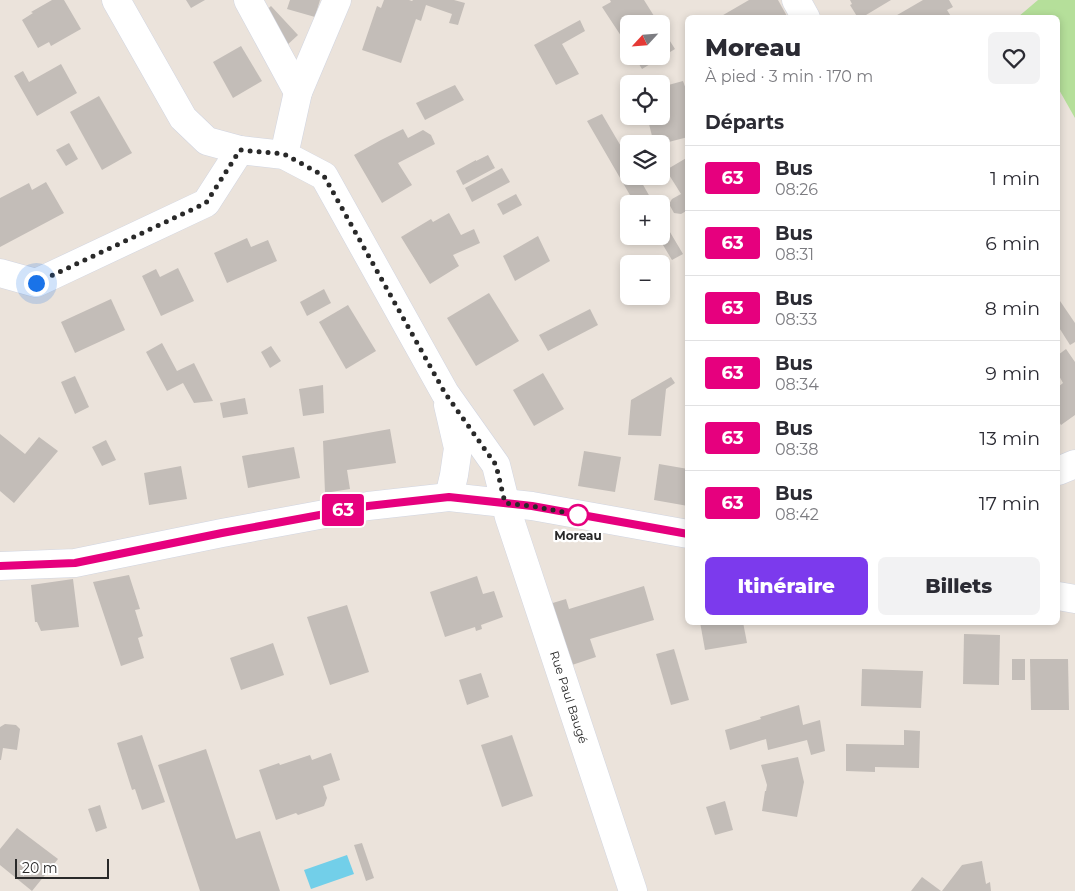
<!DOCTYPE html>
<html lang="fr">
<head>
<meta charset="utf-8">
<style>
	body { margin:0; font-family:Montserrat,sans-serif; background:#f2f2f3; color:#2b2b33; height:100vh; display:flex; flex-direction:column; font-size:19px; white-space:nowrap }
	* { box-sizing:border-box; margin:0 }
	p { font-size:16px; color:#7c7c81 }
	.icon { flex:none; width:28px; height:28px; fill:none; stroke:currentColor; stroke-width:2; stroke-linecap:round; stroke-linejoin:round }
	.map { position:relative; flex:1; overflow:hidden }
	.details { position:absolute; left:685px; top:15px; width:375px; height:610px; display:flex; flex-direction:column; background:#fff; border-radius:8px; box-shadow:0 2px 8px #0003 }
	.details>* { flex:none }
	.badge { padding:0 10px; border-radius:4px; font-size:18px; line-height:32px }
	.needle { width:32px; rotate:244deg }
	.controls { position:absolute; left:620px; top:15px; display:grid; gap:10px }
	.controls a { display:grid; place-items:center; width:50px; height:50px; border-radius:8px; background:#fff; box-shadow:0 2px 8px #0003; font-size:25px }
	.scale { position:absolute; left:15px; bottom:12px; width:94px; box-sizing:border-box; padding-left:5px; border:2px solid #292929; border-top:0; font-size:14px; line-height:18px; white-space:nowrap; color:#292929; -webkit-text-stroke:4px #fff; paint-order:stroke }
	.you { position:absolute; width:25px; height:25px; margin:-12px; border:4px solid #fff; border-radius:50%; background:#1a73e8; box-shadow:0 0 0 8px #1a73e833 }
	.map>.badge { position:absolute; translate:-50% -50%; box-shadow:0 0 0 2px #fff }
	h2 { padding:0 20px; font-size:19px; line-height:45px }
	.round { display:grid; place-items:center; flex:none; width:52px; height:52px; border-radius:8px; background:#f2f2f3 }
	.head { display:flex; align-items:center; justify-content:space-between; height:85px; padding:0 20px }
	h1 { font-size:24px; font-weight:800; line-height:38px }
	.primary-button { display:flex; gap:10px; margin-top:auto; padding:10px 20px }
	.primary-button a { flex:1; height:58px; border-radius:8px; background:#7c3aed; color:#fff; font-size:20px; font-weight:800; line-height:58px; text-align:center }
	.primary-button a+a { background:#f2f2f3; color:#2b2b33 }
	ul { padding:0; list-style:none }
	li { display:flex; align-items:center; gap:15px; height:65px; padding:0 20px; border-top:1px solid #e1e1e2 }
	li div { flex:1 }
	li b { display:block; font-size:19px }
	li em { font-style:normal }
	li .badge { min-width:55px; font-weight:700; text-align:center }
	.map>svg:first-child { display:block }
	.green { fill:#b5df9a }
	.water { fill:#72cfe9 }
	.building { fill:#c3bdb8 }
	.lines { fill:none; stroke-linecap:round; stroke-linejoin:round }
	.minor-casing { stroke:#d1d5e1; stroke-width:29 }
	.minor { stroke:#fff; stroke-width:28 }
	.line-casing { stroke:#fff; stroke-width:11 }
	.line { stroke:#e6007e; stroke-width:8 }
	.walk { stroke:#292929; stroke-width:5; stroke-dasharray:0 9 }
	.stop-dot { fill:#fff; stroke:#e6007e; stroke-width:2.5 }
	.labels { text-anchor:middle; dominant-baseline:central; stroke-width:4.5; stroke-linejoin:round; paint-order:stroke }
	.stop-label { font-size:12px; font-weight:bold; fill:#292929; stroke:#fff }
	.street-label { font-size:12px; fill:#292929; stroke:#fff }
</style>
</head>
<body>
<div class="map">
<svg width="1075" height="891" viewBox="0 0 1075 891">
	<rect width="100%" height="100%" fill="#ebe3db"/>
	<path class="green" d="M1038 0H1075V118L1058 88V18L1018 17Z"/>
	<path class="water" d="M347 855 354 874 311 889 304 870Z"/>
	<g class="building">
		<path d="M52 0H64L81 29 51 46 49 42 38 48 22 20 33 13 31 12Z"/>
		<path d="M186 0H205L191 8Z"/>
		<path d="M290 0H320L315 17 287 9Z"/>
		<path d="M384 0H409L412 1 413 0H454L465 3 458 25 449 23 452 14 426 5 421 21 416 19 401 63 362 50 377 6 381 8Z"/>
		<path d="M610 0H644L659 24H629V48L602 7 611 2Z"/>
		<path d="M749 0H778L788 18H718Z"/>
		<path d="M850 0H891L861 18H858L850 5 852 4Z"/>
		<path d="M923 0H949L953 7 947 10 952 18H892Z"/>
		<path d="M271 6 298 35 285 47 259 17Z"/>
		<path d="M580 20 585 31 562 44 579 74 556 85 534 45Z"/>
		<path d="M661 27 675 49 642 69 634 56H661Z"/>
		<path d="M241 46 262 81 233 98 213 62Z"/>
		<path d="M61 64 77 93 37 116 14 76 23 71 29 82Z"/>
		<path d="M683 81 688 95V137L661 144H654L647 116H661V87Z"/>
		<path d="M455 85 464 100 425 120 416 103Z"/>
		<path d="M99 96 132 153 102 170 70 112Z"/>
		<path d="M602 114 629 160V176H638L654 204H635L634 202 587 121Z"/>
		<path d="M403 129 408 138 423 130 431 135 435 144 398 163 412 185 382 203 354 155 381 140Z"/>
		<path d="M69 143 78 159 66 166 56 150Z"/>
		<path d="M488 155 495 168 463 185 456 171 476 160V161Z"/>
		<path d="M688 157V210L681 214 674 213 669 204 672 199 681 194 666 170Z"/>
		<path d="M502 168 510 182 472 202 465 188Z"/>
		<path d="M46 182 64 213 0 247V198L29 183 32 190Z"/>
		<path d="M516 194 522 205 503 215 497 204Z"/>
		<path d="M449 213 461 235 474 229 480 243 453 255 459 266 430 284 401 237 431 219 433 222Z"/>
		<path d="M661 217 683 254 672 260 660 240 657 242 653 236H661Z"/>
		<path d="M538 236 550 261 515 281 503 256Z"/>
		<path d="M247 238 251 247 268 240 277 261 227 283 214 253Z"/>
		<path d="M178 268 194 301 161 316 142 276 156 269 160 277Z"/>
		<path d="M324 289 331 303 307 316 300 302Z"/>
		<path d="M489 293 519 341 476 366 447 318Z"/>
		<path d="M111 299 125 330 75 353 61 322Z"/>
		<path d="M1060 301 1075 323V342L1070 345 1058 326V303Z"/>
		<path d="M348 305 376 351 346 369 319 322Z"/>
		<path d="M590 309 598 325 548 351 539 335Z"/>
		<path d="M162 343 177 371 194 363 213 401 194 403 183 383 167 391 146 352Z"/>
		<path d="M271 346 281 361 270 368 261 352Z"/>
		<path d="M1066 349 1075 362V415L1061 425 1058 420V387L1063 383 1058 374V355Z"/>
		<path d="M543 373 564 409 534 426 513 390Z"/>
		<path d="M75 376 89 407 75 414 61 382Z"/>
		<path d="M671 377 675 383 666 389 661 436 628 435 631 400Z"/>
		<path d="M323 385 324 413 303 416 299 389Z"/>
		<path d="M245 398 248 414 223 418 220 403Z"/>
		<path d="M390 429 396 463 347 470 350 489 325 493 323 441Z"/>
		<path d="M0 434 25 454 39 437 58 451 14 503 0 491Z"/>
		<path d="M106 440 116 460 102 466 92 447Z"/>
		<path d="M294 447 300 478 248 488 242 456Z"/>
		<path d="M584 451 621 457 615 492 578 486Z"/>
		<path d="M659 464 688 469V506L654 500Z"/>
		<path d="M181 466 187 499 149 505 144 473Z"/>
		<path d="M129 575 140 609 135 610 143 636 138 638 144 658 121 666 93 582Z"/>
		<path d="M477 576 483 594 494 591 503 617 481 625 482 629 476 631 475 627 445 637 430 592Z"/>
		<path d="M73 579 79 627 41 631 37 622H35L31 585Z"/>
		<path d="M644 586 654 620 590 639 596 657 566 667 546 605 566 599 569 609Z"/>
		<path d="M347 605 369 672 330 685 307 617Z"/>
		<path d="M700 622H743L747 643 705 650Z"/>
		<path d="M964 634 1000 635 999 685 963 684Z"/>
		<path d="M273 643 284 675 241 690 230 658Z"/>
		<path d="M674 649 689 700 671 705 656 654Z"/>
		<rect x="1012" y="659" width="13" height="21"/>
		<path d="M1030 659H1068L1069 710H1031Z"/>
		<path d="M862 669 923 671 921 708 861 706Z"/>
		<path d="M481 673 489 697 467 705 459 680Z"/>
		<path d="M799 705 803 725 820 720 825 751 811 755 807 740 768 750 766 739 730 750 725 730 761 719 760 717Z"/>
		<path d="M5 724 16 725 20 729 17 750 3 748 1 760H0V727Z"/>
		<path d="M904 730 920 731 919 768 875 767V772L846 771V744L904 745Z"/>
		<path d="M142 735 165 802 142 810 135 789 132 790 117 743Z"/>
		<path d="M512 735 533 796 502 807 481 745Z"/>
		<path d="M206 749 236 839 260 831 280 891H200L158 765Z"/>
		<path d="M331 753 340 780 323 786 327 798 324 806 298 815 296 813 276 820 259 770 279 763 280 765 310 755 312 760Z"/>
		<path d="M798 757 804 782 797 817 762 811 765 791H766L767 785 761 765Z"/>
		<path d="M725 801 733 830 715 835 706 807Z"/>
		<path d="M100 805 107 828 96 832 88 809Z"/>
		<path d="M17 828 58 859 32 891 0 865V849Z"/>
		<path d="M362 843 374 878 366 881 354 845Z"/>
		<path d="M982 861 986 884 990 882 991 891H942L962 865Z"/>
		<path d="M922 877 941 891H911Z"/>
	</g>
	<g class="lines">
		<defs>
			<g id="minor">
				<path d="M116 0 183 118 207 141 240 150 284 155 324 176 445 393 496 465 509 517 633 891"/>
				<path d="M248 0 298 92"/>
				<path d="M796 0 806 18"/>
				<path d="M284 155 298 92 337 0"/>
				<path d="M0 273 36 283 206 203 240 150"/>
				<path d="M448 405 458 448 454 475 449 497"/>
				<path d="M1058 471 1075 464"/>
				<path d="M0 566 75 563 222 533 368 506 449 497 532 506 688 534"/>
				<path d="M1058 596 1075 599"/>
			</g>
		</defs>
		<use href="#minor" class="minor-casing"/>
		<use href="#minor" class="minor"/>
	</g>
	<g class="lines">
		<defs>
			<path id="line" d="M0 566 75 563 222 533 368 506 449 497 532 506 688 534"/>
		</defs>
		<use href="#line" class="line-casing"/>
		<use href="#line" class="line"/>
		<path class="walk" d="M36 283 206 203 240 150 284 154 324 176 445 393 496 465 505 503 532 506 578 515"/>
	</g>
	<circle class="stop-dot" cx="578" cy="515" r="10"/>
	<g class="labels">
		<g class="stop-label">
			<text x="578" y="535">Moreau</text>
		</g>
		<g class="street-label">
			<text transform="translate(569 697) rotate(72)">Rue Paul Baugé</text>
		</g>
	</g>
</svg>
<div class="controls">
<a><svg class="needle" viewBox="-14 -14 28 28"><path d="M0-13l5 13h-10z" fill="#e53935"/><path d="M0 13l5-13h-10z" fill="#7c7c81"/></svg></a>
<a><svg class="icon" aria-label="locate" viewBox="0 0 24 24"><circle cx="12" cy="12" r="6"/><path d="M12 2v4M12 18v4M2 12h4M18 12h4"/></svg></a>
<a><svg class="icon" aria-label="layers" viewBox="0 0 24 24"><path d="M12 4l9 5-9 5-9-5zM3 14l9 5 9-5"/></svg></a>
<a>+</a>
<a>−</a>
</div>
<div class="scale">20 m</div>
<div class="you" style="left:36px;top:283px"></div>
<b class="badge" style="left:343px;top:510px;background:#e6007e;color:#fff">63</b>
<section class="details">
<div class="head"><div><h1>Moreau</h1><p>À pied · 3 min · 170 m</p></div><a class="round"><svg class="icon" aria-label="heart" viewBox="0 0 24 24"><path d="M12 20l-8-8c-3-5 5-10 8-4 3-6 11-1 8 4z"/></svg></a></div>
<h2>Départs</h2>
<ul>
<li><span class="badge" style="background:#e6007e;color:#fff">63</span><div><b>Bus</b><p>08:26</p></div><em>1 min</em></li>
<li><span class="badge" style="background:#e6007e;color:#fff">63</span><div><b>Bus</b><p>08:31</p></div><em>6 min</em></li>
<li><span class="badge" style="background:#e6007e;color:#fff">63</span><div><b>Bus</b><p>08:33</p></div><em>8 min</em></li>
<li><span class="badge" style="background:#e6007e;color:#fff">63</span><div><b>Bus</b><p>08:34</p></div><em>9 min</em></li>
<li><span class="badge" style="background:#e6007e;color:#fff">63</span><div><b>Bus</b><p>08:38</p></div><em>13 min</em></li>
<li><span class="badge" style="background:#e6007e;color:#fff">63</span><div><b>Bus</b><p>08:42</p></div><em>17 min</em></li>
</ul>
<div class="primary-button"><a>Itinéraire</a><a>Billets</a></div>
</section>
</div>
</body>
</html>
